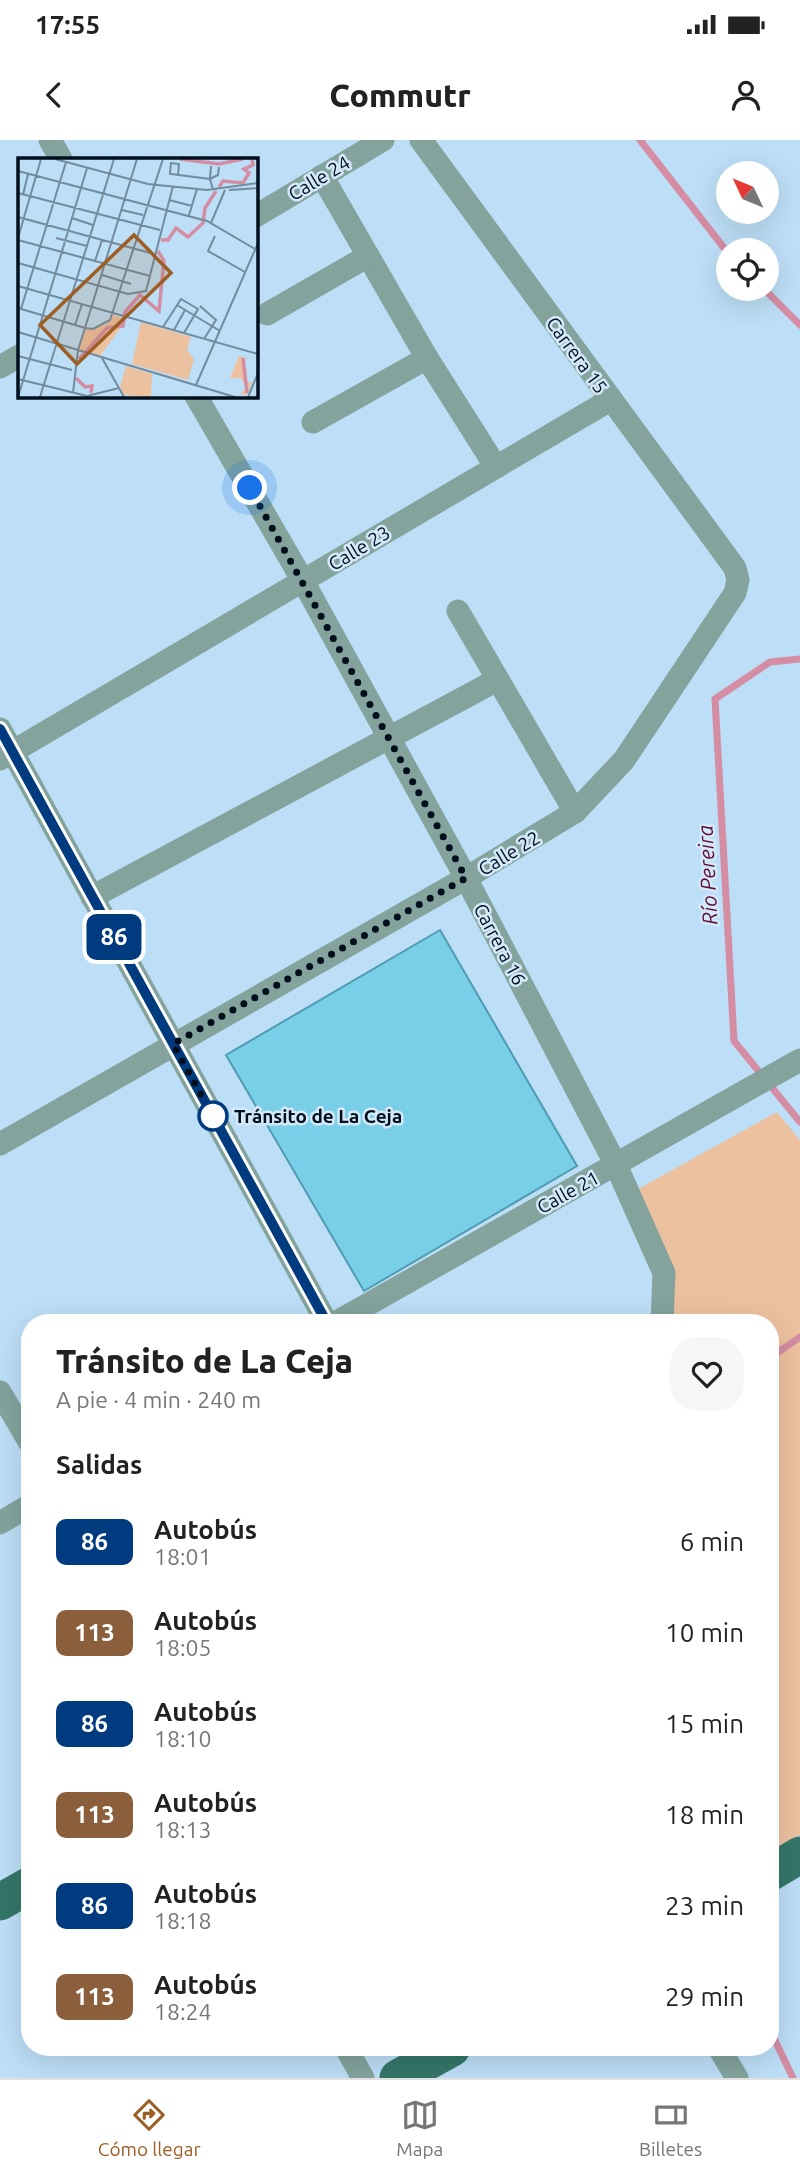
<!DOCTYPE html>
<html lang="es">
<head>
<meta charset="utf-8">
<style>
	body { margin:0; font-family:Ubuntu,sans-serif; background:#f6f6f6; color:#222; height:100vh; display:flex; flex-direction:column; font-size:26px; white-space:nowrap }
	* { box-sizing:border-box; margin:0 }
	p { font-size:23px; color:#767676 }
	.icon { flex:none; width:38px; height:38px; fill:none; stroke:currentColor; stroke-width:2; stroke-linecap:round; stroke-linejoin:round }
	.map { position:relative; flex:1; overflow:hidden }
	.sheet { position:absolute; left:21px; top:1174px; width:758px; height:742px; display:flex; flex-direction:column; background:#fff; border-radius:28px; box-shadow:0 7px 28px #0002 }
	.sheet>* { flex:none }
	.badge { padding:0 14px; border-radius:10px; font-size:24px; line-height:46px }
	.needle { width:46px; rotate:314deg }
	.controls { position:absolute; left:716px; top:21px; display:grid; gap:14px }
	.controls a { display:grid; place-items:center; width:63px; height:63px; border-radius:50%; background:#fff; box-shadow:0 7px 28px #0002; font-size:35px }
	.you { position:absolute; width:35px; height:35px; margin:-18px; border:5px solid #fff; border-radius:50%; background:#1a73e8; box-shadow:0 0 0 10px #1a73e833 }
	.map>.badge { position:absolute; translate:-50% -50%; box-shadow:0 0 0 4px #fff }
	h2 { padding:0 35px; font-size:26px; line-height:63px }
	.round { display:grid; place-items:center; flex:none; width:74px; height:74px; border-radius:28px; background:#f6f6f6 }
	.headline { display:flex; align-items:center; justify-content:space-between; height:119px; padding:0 35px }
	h1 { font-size:33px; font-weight:800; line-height:52px }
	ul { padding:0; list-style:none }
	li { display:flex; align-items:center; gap:21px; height:91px; padding:0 35px }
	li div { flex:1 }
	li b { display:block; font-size:26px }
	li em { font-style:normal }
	li .badge { min-width:77px; font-weight:700; text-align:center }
	.status { display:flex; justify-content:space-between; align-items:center; height:49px; padding:0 35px; background:#fff; direction:ltr }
	.status svg { height:19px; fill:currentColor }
	header { display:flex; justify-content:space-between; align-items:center; height:91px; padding:0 35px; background:#fff; font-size:32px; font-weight:800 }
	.dock { display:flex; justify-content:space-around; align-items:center; height:98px; border-top:2px solid #e0e0e0; background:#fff; font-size:19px; color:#767676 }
	.dock a { display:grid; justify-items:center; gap:4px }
	.dock .on { color:#9c5e24 }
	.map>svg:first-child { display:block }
	.green { fill:#ecc1a0 }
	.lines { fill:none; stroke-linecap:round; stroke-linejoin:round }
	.stream { stroke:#d48da3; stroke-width:7 }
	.building { fill:#79cee8; stroke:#4f9cb2; stroke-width:2 }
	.street { stroke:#83a39c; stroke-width:23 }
	.primary { stroke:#347669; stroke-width:37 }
	.line-casing { stroke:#fff; stroke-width:16 }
	.line { stroke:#003b80; stroke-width:10 }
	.walk { stroke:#000f1d; stroke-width:7; stroke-dasharray:0 12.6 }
	.stop-dot { fill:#fff; stroke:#003b80; stroke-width:3.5 }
	.labels { text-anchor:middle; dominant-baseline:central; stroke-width:5; stroke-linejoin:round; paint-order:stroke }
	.street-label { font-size:19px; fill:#000f1d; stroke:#d3e9fa }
	.stop-label { font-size:19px; font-weight:bold; fill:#000f1d; stroke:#d3e9fa; text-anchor:start }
	.water-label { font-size:21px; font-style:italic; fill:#600b32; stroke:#d3e9fa }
	.inset-river { fill:none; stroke:#d48da3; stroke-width:3.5 }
	.inset-road { fill:none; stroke:#718b9f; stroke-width:2 }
	.view { fill:#9c5e24; fill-opacity:0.15; stroke:#9c5e24; stroke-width:3.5 }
	.inset-edge { fill:none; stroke:#000f1d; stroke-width:3.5 }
</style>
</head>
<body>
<div class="status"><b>17:55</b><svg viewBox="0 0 49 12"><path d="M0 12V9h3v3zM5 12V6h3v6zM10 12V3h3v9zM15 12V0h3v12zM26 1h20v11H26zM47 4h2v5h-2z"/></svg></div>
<header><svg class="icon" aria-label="back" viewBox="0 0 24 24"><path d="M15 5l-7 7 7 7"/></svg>Commutr<svg class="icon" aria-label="person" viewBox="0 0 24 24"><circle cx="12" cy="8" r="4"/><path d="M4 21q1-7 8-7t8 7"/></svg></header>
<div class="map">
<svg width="800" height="1938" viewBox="0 0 800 1938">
	<rect width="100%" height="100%" fill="#bcdef6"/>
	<path class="green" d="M777 972 800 1000V1695L770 1712V1183H672L638 1049Z"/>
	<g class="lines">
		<g class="stream">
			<path d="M640 0 728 113"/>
			<path d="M764 149 800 185"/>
			<path d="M800 519 770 522 715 559 734 901 800 982"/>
			<path d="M770 1218 800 1197"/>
			<path d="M770 1890 793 1938"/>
		</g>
	</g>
	<path class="building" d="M440 790 577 1026 364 1151 226 915Z"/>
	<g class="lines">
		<g class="street">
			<path d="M50 0 61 19"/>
			<path d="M322 36 427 218 496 327"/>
			<path d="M256 76 383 0"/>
			<path d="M267 174 368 116"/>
			<path d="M0 227 19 216"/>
			<path d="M196 256 303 441 466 738 616 1025 664 1133 662 1183"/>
			<path d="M313 282 427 218"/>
			<path d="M458 471 575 672"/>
			<path d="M0 589 327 1183"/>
			<path d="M0 619 610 260"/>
			<path d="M92 757 497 540"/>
			<path d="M0 1004 466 738 575 672 624 620 735 453 738 440 735 428 421 0"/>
			<path d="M335 1183 800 920"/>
			<path d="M0 1252 30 1303"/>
			<path d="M0 1383 30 1365"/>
			<path d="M346 1908 363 1938"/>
			<path d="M719 1908 737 1938"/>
		</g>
		<g class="primary">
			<path d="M770 1733 800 1715"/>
			<path d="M0 1762 30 1745"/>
			<path d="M398 1938 452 1908"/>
		</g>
	</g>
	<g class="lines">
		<defs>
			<path id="line" d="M0 589 327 1183"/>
		</defs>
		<use href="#line" class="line-casing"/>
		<use href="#line" class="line"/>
		<path class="walk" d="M213 976 173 904 466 738 250 348"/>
	</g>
	<circle class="stop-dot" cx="213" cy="976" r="14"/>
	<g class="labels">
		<g class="street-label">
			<text transform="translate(319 38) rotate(-31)">Calle 24</text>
			<text transform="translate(577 215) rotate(54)">Carrera 15</text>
			<text transform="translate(359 408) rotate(-31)">Calle 23</text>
			<text transform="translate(509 713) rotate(-31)">Calle 22</text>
			<text transform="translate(500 804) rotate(62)">Carrera 16</text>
			<text transform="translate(568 1052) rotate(-29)">Calle 21</text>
		</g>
		<g class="stop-label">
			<text x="234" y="976">Tránsito de La Ceja</text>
		</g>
		<g class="water-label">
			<text transform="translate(707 735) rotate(-93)">Río Pereira</text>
		</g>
	</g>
	<g transform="translate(18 18)">
		<rect width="240" height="240" fill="#bcdef6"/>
		<path d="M95 157 105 160 104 168 82 198 60 192 67 172 89 166ZM123 164 173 179 169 192 176 201 170 222 114 206ZM221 198 231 201H227L226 211 230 212 226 215 230 225 234 224 229 237 222 236 228 230 223 220H212ZM108 208 134 216 133 239 106 237 102 229Z" fill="#ecc1a0"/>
		<path class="inset-river" d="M162 1 201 6 225 1M201 29 205 23 225 25 231 15 226 11 235 7 234 1M143 82H150L158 70 170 79 185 65 187 50 198 33M225 200 229 235M61 201 89 170 105 168 107 154 122 137 141 153 146 103 140 93M58 220 67 229 74 228 73 235"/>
		<path class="inset-road" d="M37 1 130 26 189 32 240 25M119 1 67 170 75 171 92 162 145 1M193 8 192 21 200 17 201 9M0 13 189 63 237 91M160 17 161 6 153 5 152 16H153L192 21 195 32M211 32 240 30M0 35 142 72M5 37 10 16M151 42 174 48M104 52 125 57M171 57 179 31M0 59 136 96M54 60 75 67M193 65 207 32M197 78 190 93 227 114M0 80 23 1M38 80 69 88M0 82 132 118M77 103 84 82M0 105 110 136 128 133 155 28M84 117 113 126M0 128 240 196M159 147 202 173M182 148 198 162 186 181M0 150 67 170 60 192M3 151 48 4M57 167 64 146M145 169 163 141 180 151 166 175M156 172 167 152M0 174 217 239M18 180 69 10M0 198 54 212M84 200 106 239M0 221 69 238 101 230M178 227 240 85M55 235 60 192M0 239 18 180M22 239 96 1M230 239 240 215"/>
		<path class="view" d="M116 77 153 115 59 206 22 167Z"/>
		<rect width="240" height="240" class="inset-edge"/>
	</g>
</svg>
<div class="controls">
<a><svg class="needle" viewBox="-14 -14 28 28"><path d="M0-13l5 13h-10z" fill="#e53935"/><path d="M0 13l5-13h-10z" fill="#767676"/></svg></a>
<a><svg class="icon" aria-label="locate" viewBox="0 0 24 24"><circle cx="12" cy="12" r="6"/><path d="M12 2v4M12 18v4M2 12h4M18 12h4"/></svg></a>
</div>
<div class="you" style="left:250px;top:348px"></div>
<b class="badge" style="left:114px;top:797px;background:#003b80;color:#fff">86</b>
<section class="sheet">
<div class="headline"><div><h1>Tránsito de La Ceja</h1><p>A pie · 4 min · 240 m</p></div><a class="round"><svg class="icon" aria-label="heart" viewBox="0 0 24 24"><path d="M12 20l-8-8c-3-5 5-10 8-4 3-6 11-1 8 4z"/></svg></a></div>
<h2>Salidas</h2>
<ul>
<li><span class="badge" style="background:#003b80;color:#fff">86</span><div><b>Autobús</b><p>18:01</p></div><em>6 min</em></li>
<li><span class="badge" style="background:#8b5e3c;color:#fff">113</span><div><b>Autobús</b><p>18:05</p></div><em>10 min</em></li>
<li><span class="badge" style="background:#003b80;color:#fff">86</span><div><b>Autobús</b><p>18:10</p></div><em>15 min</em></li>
<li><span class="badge" style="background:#8b5e3c;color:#fff">113</span><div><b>Autobús</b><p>18:13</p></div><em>18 min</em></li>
<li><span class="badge" style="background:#003b80;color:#fff">86</span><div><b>Autobús</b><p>18:18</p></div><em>23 min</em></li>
<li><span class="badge" style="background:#8b5e3c;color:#fff">113</span><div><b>Autobús</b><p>18:24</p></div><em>29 min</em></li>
</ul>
</section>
</div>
<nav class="dock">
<a class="on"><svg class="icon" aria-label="directions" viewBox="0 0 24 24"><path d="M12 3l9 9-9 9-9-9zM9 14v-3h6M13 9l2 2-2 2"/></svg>Cómo llegar</a>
<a><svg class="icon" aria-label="map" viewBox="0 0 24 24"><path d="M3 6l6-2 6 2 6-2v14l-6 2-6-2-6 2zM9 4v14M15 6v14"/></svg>Mapa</a>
<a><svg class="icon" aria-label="tickets" viewBox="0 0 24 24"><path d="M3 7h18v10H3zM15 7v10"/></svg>Billetes</a>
</nav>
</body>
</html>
